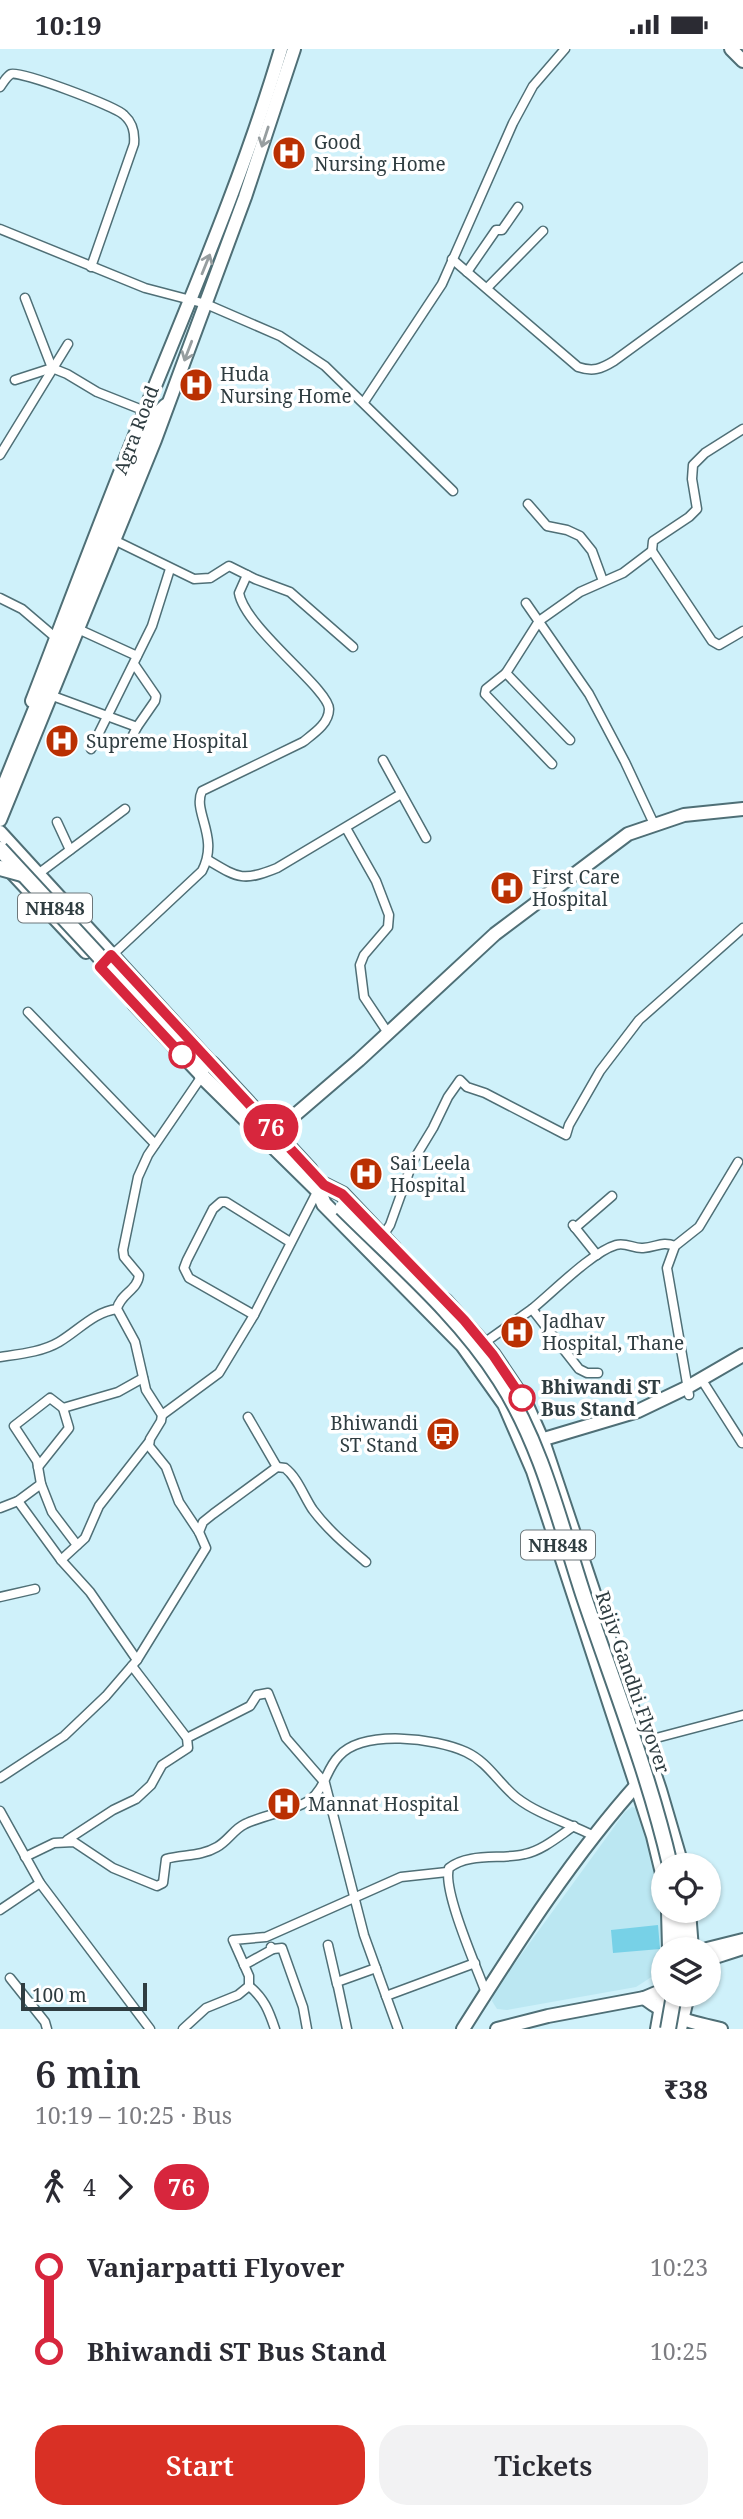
<!DOCTYPE html>
<html lang="en">
<head>
<meta charset="utf-8">
<style>
	body { margin:0; font-family:"Noto Serif",serif; background:#f2f2f3; color:#2b2b33; height:100vh; display:flex; flex-direction:column; font-size:26px; white-space:nowrap }
	* { box-sizing:border-box; margin:0 }
	p { font-size:23px; color:#7c7c81 }
	.icon { flex:none; width:38px; height:38px; fill:none; stroke:currentColor; stroke-width:2; stroke-linecap:round; stroke-linejoin:round }
	.map { position:relative; height:1980px; overflow:hidden }
	.details { display:flex; flex-direction:column; background:#fff; flex:1 }
	.details>* { flex:none }
	.badge { padding:0 14px; border-radius:23px; font-size:24px; line-height:46px }
	.controls { position:absolute; left:651px; top:1804px; display:grid; gap:14px }
	.controls a { display:grid; place-items:center; width:70px; height:70px; border-radius:50%; background:#fff; box-shadow:0 2px 5px #0004; font-size:35px }
	.scale { position:absolute; left:21px; bottom:18px; width:126px; box-sizing:border-box; padding-left:7px; border:4px solid #2f3d41; border-top:0; font-size:19px; line-height:24px; white-space:nowrap; color:#2f3d41; -webkit-text-stroke:5px #fff; paint-order:stroke }
	.map>.badge { position:absolute; translate:-50% -50%; box-shadow:0 0 0 4px #fff }
	.legs { display:flex; align-items:center; gap:10px; height:77px; padding:0 35px; font-size:23px }
	.legs p { margin-inline-start:auto }
	.headline { display:flex; align-items:center; justify-content:space-between; height:119px; padding:0 35px }
	h1 { font-size:38px; font-weight:600; line-height:52px }
	.cta { display:flex; gap:14px; margin-top:auto; padding:14px 35px }
	.cta a { flex:1; height:80px; border-radius:28px; background:#d93025; color:#fff; font-size:28px; font-weight:600; line-height:80px; text-align:center }
	.cta a+a { background:#f2f2f3; color:#2b2b33 }
	ul { padding:0 35px; list-style:none }
	li { display:flex; align-items:center; gap:24px; height:84px; font-size:26px }
	li i { display:grid; place-items:center; width:10px; height:100%; margin:0 9px; background:currentColor }
	li i::after { content:''; width:18px; height:18px; margin:-9px; border:5px solid; border-radius:50%; background:#fff }
	li p { margin-inline-start:auto }
	li:first-child i { background:linear-gradient(#0000 50%,currentColor 0) }
	li:last-child i { background:linear-gradient(currentColor 50%,#0000 0) }
	.status { display:flex; justify-content:space-between; align-items:center; height:49px; padding:0 35px; background:#fff; direction:ltr }
	.status svg { height:19px; fill:currentColor }
	.map>svg:first-child { display:block }
	.built { fill:#bbe7f2 }
	.green { fill:#77d1e7 }
	.lines { fill:none; stroke-linecap:round; stroke-linejoin:round }
	.street-casing { stroke:#4f6f76; stroke-width:11 }
	.secondary-casing { stroke:#4f6f76; stroke-width:16 }
	.primary-casing { stroke:#4f6f76; stroke-width:16 }
	.highway-casing { stroke:#4f6f76; stroke-width:18 }
	.street { stroke:#fff; stroke-width:8 }
	.secondary { stroke:#fff; stroke-width:12 }
	.primary { stroke:#fff; stroke-width:12 }
	.highway { stroke:#fff; stroke-width:14 }
	.highway-bridge-casing { stroke:#4f6f76; stroke-width:18; stroke-linecap:butt }
	.highway-bridge { stroke:#fff; stroke-width:14 }
	.oneway { stroke:#979ea0 }
	.line-1-casing { stroke:#fff; stroke-width:16 }
	.line-1 { stroke:#d7263d; stroke-width:10 }
	.stop-1-dot { fill:#fff; stroke:#d7263d; stroke-width:3.5 }
	.labels { text-anchor:middle; dominant-baseline:central; stroke-width:7; stroke-linejoin:round; paint-order:stroke }
	.shield { fill:#fff; stroke:#6d777a; stroke-width:2 }
	.shield-label { font-size:18px; font-weight:bold; fill:#2f3d41 }
	.poi-label { font-size:19px; fill:#2f3d41; stroke:#fff; text-anchor:start }
	.street-label { font-size:19px; fill:#2f3d41; stroke:#fff }
	.stop-label { font-size:19px; font-weight:bold; fill:#2f3d41; stroke:#fff; text-anchor:start }
</style>
</head>
<body>
<div class="status"><b>10:19</b><svg viewBox="0 0 49 12"><path d="M0 12V9h3v3zM5 12V6h3v6zM10 12V3h3v9zM15 12V0h3v12zM26 1h20v11H26zM47 4h2v5h-2z"/></svg></div>
<div class="map">
<svg width="743" height="1980" viewBox="0 0 743 1980">
	<rect width="100%" height="100%" fill="#cff1fa"/>
	<path class="built" d="M632 1758 639 1760 643 1765 663 1838 666 1899 662 1900 659 1914 653 1927 636 1938 507 1961 497 1960 492 1952 494 1943 625 1763Z"/>
	<path class="green" d="M658 1876 660 1900 613 1904 611 1881Z"/>
	<g class="lines">
		<defs>
			<g id="street">
				<path d="M0 38C3 34 6 28 11 25 19 21 115 57 124 66 133 74 135 83 134 95L91 218"/>
				<path d="M0 180 145 239 206 255 280 287 325 317 453 442"/>
				<path d="M452 210 578 318C593 323 601 320 614 312L743 218"/>
				<path d="M467 223 496 181H502L518 158"/>
				<path d="M487 239 543 182"/>
				<path d="M25 249 52 319"/>
				<path d="M15 331 52 319 67 325 97 343 145 362"/>
				<path d="M364 353 442 235 513 74 533 37 565 0"/>
				<path d="M0 406 68 295"/>
				<path d="M528 455 547 477 567 481 580 487 592 502 603 532"/>
				<path d="M114 491 194 530 210 529 229 517 255 530 290 543 353 598"/>
				<path d="M652 502 653 492 689 468 697 460 692 430 693 416 705 404 743 380"/>
				<path d="M0 549 22 560 56 589"/>
				<path d="M526 554 589 645 625 713 654 775"/>
				<path d="M78 580 137 607"/>
				<path d="M506 624 486 640 485 645 552 715"/>
				<path d="M50 646 137 678"/>
				<path d="M570 691 506 624 539 572 580 543 623 524 652 502 712 592 719 596 743 582"/>
				<path d="M129 694 137 678 155 652 156 647 134 615"/>
				<path d="M91 700 152 577 170 520"/>
				<path d="M383 711 426 789"/>
				<path d="M57 773 70 801"/>
				<path d="M346 779 376 832 389 866 388 878 364 906 360 916 364 948 388 984"/>
				<path d="M208 811C238 829 243 833 277 819L401 745"/>
				<path d="M38 825 125 760"/>
				<path d="M109 909 202 822C220 788 192 763 202 742L303 693C313 685 329 675 329 660 329 640 245 579 239 544L247 526"/>
				<path d="M28 963 155 1095"/>
				<path d="M573 1176 597 1206"/>
				<path d="M575 1179 612 1147"/>
				<path d="M382 1188 390 1176 413 1112 433 1079 448 1048 460 1031 467 1038 485 1044 566 1086 569 1076 600 1022 639 971 743 879"/>
				<path d="M532 1260C553 1243 592 1203 616 1196 626 1193 634 1200 643 1199 657 1198 662 1192 675 1197"/>
				<path d="M254 1266 189 1229 184 1219 187 1211 213 1160 221 1153H226L290 1193"/>
				<path d="M484 1294 532 1260 579 1320 587 1324H598"/>
				<path d="M0 1308C20 1305 42 1303 59 1293 79 1281 94 1263 117 1260"/>
				<path d="M705 1336 742 1394"/>
				<path d="M689 1346 667 1219 675 1197 699 1178 738 1113"/>
				<path d="M63 1359 50 1349 14 1377 37 1412 41 1435 52 1463 77 1496"/>
				<path d="M162 1366 219 1324 254 1266 318 1141"/>
				<path d="M248 1368 277 1418"/>
				<path d="M38 1418 69 1379 63 1359 118 1343 143 1329"/>
				<path d="M18 1452 61 1511 90 1543 137 1611"/>
				<path d="M0 1459 18 1452 41 1435"/>
				<path d="M199 1483 203 1473 213 1465 277 1418 285 1419C298 1429 304 1448 313 1461 328 1481 346 1496 366 1513"/>
				<path d="M61 1511 85 1489 99 1457 149 1393"/>
				<path d="M0 1548 35 1540"/>
				<path d="M187 1689 250 1657 257 1646 268 1644 286 1689 325 1734 364 1886 398 1980"/>
				<path d="M641 1693 743 1666"/>
				<path d="M0 1729 64 1687 106 1647 137 1611 206 1499 199 1483 179 1453 166 1418 149 1397 150 1390 161 1372 162 1366 146 1341 135 1293 117 1260C120 1245 138 1241 139 1226L124 1208 123 1201 138 1128 148 1106 202 1027"/>
				<path d="M0 1762 40 1834 150 1980"/>
				<path d="M67 1791 113 1761 136 1750 151 1736 162 1716 188 1699 187 1689 132 1617"/>
				<path d="M25 1808 54 1794 74 1793 113 1819 157 1837 163 1834 166 1810C183 1805 200 1808 217 1798 228 1792 234 1780 245 1775 263 1766 296 1761 310 1751 326 1738 326 1720 339 1707 364 1680 435 1689 466 1703 488 1713 499 1735 517 1749 539 1766 569 1774 594 1787"/>
				<path d="M0 1861 40 1834"/>
				<path d="M328 1896 337 1935"/>
				<path d="M273 1900 282 1899 303 1958 307 1980"/>
				<path d="M244 1916 273 1900 271 1898"/>
				<path d="M10 1929 45 1973 47 1980"/>
				<path d="M249 1937C264 1949 269 1962 275 1980"/>
				<path d="M486 1944C477 1919 442 1841 449 1819 469 1803 502 1811 525 1805 543 1801 559 1787 574 1777"/>
				<path d="M386 1947 475 1914"/>
				<path d="M183 1980 206 1959 238 1946 249 1937V1927L233 1891 266 1888 401 1828 447 1823"/>
				<path d="M347 1980 337 1933 376 1919"/>
			</g>
			<g id="secondary">
				<path d="M731 0 743 12"/>
				<path d="M267 1090 359 1011 495 885 628 785 684 766 743 760"/>
				<path d="M534 1393 638 1362 686 1339 743 1306"/>
				<path d="M707 1900 743 1891"/>
				<path d="M709 1910 743 1899"/>
				<path d="M644 1949C670 1969 690 1973 721 1980"/>
				<path d="M463 1980C518 1893 573 1806 642 1730"/>
				<path d="M497 1980 548 1967 644 1949 663 1941"/>
			</g>
			<g id="primary">
				<path d="M32 652C69 556 105 459 144 364 193 243 244 125 281 0"/>
				<path d="M0 771 155 391 245 148 294 0"/>
				<path d="M0 783 212 1015"/>
				<path d="M0 811 86 903"/>
				<path d="M134 955 201 1026"/>
			</g>
			<g id="highway">
				<path d="M0 748 154 369 166 357"/>
				<path d="M110 919 199 1013 202 1027 318 1141 324 1155 463 1296 505 1355 534 1422 654 1787 663 1824"/>
				<path d="M199 1013 212 1015 310 1121"/>
				<path d="M324 1136 342 1145 394 1200"/>
				<path d="M445 1252 493 1306 524 1352 543 1395 659 1741 681 1816"/>
				<path d="M669 1862 670 1899"/>
				<path d="M678 1862 679 1900"/>
				<path d="M688 1862 691 1900"/>
				<path d="M658 1980 664 1946"/>
				<path d="M679 1980 687 1946"/>
			</g>
		</defs>
		<use href="#street" class="street-casing"/>
		<use href="#secondary" class="secondary-casing"/>
		<use href="#primary" class="primary-casing"/>
		<use href="#highway" class="highway-casing"/>
		<use href="#street" class="street"/>
		<use href="#secondary" class="secondary"/>
		<use href="#primary" class="primary"/>
		<use href="#highway" class="highway"/>
		<defs>
			<g id="highway-bridge">
				<path d="M0 800 110 919"/>
				<path d="M0 819 22 825"/>
				<path d="M342 1159C396 1213 459 1266 500 1331 542 1396 560 1475 584 1548 614 1637 649 1725 670 1816"/>
				<path d="M668 1980 674 1946"/>
			</g>
		</defs>
		<use href="#highway-bridge" class="highway-bridge-casing"/>
		<use href="#highway-bridge" class="highway-bridge"/>
	</g>
	<defs><path id="oneway-shaft" d="M-6 0H5M1.5-3L5.5 0L1.5 3" fill="none" stroke-width="1.6" stroke-linecap="round" stroke-linejoin="round" transform="scale(1.75)"/></defs>
	<g class="oneway">
		<use href="#oneway-shaft" transform="translate(265 88) rotate(108)"/>
		<use href="#oneway-shaft" transform="translate(206 215) rotate(-68)"/>
		<use href="#oneway-shaft" transform="translate(188 302) rotate(111)"/>
	</g>
	<g class="lines">
		<defs>
			<path id="line-1" d="M182 1006 100 918 111 906 324 1136 342 1145 464 1271 493 1306 522 1349"/>
		</defs>
		<use href="#line-1" class="line-1-casing"/>
		<use href="#line-1" class="line-1"/>
	</g>
	<defs>
		<symbol id="hospital-disc" viewBox="-11 -11 22 22"><circle r="9.5" fill="#ba3002" stroke="#fff"/><path d="M-5-5h3v3.5h4V-5h3V5h-3V1.5h-4V5h-3Z" fill="#fff"/></symbol>
		<symbol id="bus-disc" viewBox="-11 -11 22 22"><circle r="9.5" fill="#ba3002" stroke="#fff"/><path d="M-5-6H5V4H4V6H2V4H-2V6H-4V4H-5ZM-3.5-4V0h7V-4ZM-3.5 1.2v1.5H-2V1.2ZM2 1.2v1.5H3.5V1.2Z" fill="#fff"/></symbol>
	</defs>
	<g fill-rule="evenodd">
		<use href="#hospital-disc" x="270" y="85" width="38" height="38"/>
		<use href="#hospital-disc" x="177" y="317" width="38" height="38"/>
		<use href="#hospital-disc" x="43" y="673" width="38" height="38"/>
		<use href="#hospital-disc" x="488" y="820" width="38" height="38"/>
		<use href="#hospital-disc" x="347" y="1106" width="38" height="38"/>
		<use href="#hospital-disc" x="498" y="1264" width="38" height="38"/>
		<use href="#bus-disc" x="424" y="1366" width="38" height="38"/>
		<use href="#hospital-disc" x="265" y="1736" width="38" height="38"/>
	</g>
	<g class="stop-1-dot">
		<circle cx="182" cy="1006" r="12"/>
		<circle cx="522" cy="1349" r="12"/>
	</g>
	<g class="labels">
		<g class="shield">
			<rect x="18" y="844.5" width="74" height="29" rx="5"/>
			<rect x="521" y="1481.5" width="74" height="29" rx="5"/>
		</g>
		<g class="shield-label">
			<text x="55" y="859">NH848</text>
			<text x="558" y="1496">NH848</text>
		</g>
		<g class="poi-label">
			<text x="314" y="93">Good<tspan x="314" dy="22">Nursing Home</tspan></text>
			<text x="220" y="325">Huda<tspan x="220" dy="22">Nursing Home</tspan></text>
			<text x="86" y="692">Supreme Hospital</text>
			<text x="532" y="828">First Care<tspan x="532" dy="22">Hospital</tspan></text>
			<text x="390" y="1114">Sai Leela<tspan x="390" dy="22">Hospital</tspan></text>
			<text x="542" y="1272">Jadhav<tspan x="542" dy="22">Hospital, Thane</tspan></text>
			<text x="418" y="1374" text-anchor="end">Bhiwandi<tspan x="418" dy="22">ST Stand</tspan></text>
			<text x="308" y="1755">Mannat Hospital</text>
		</g>
		<g class="street-label">
			<text transform="translate(136 381) rotate(-69)">Agra Road</text>
			<text transform="translate(633 1633) rotate(71)">Rajiv Gandhi Flyover</text>
		</g>
		<g class="stop-label">
			<text x="541" y="1338">Bhiwandi ST<tspan x="541" dy="22">Bus Stand</tspan></text>
		</g>
	</g>
</svg>
<div class="controls">
<a><svg class="icon" aria-label="locate" viewBox="0 0 24 24"><circle cx="12" cy="12" r="6"/><path d="M12 2v4M12 18v4M2 12h4M18 12h4"/></svg></a>
<a><svg class="icon" aria-label="layers" viewBox="0 0 24 24"><path d="M12 4l9 5-9 5-9-5zM3 14l9 5 9-5"/></svg></a>
</div>
<div class="scale">100 m</div>
<b class="badge" style="left:271px;top:1078px;background:#d7263d;color:#fff">76</b>
</div>
<section class="details">
<div class="headline"><div><h1>6 min</h1><p>10:19 – 10:25 · Bus</p></div><b>₹38</b></div>
<div class="legs"><svg class="icon" aria-label="walk" viewBox="0 0 24 24"><circle cx="13" cy="4" r="2"/><path d="M13 8l-2 6 4 7M11 14l-3 7M7 12l3-4h3l4 4"/></svg>4<svg class="icon" aria-label="forward" viewBox="0 0 24 24"><path d="M9 5l7 7-7 7"/></svg><b class="badge" style="background:#d7263d;color:#fff">76</b></div>
<ul>
<li><i style="color:#d7263d"></i><b>Vanjarpatti Flyover</b><p>10:23</p></li>
<li><i style="color:#d7263d"></i><b>Bhiwandi ST Bus Stand</b><p>10:25</p></li>
</ul>
<div class="cta"><a>Start</a><a>Tickets</a></div>
</section>
</body>
</html>
